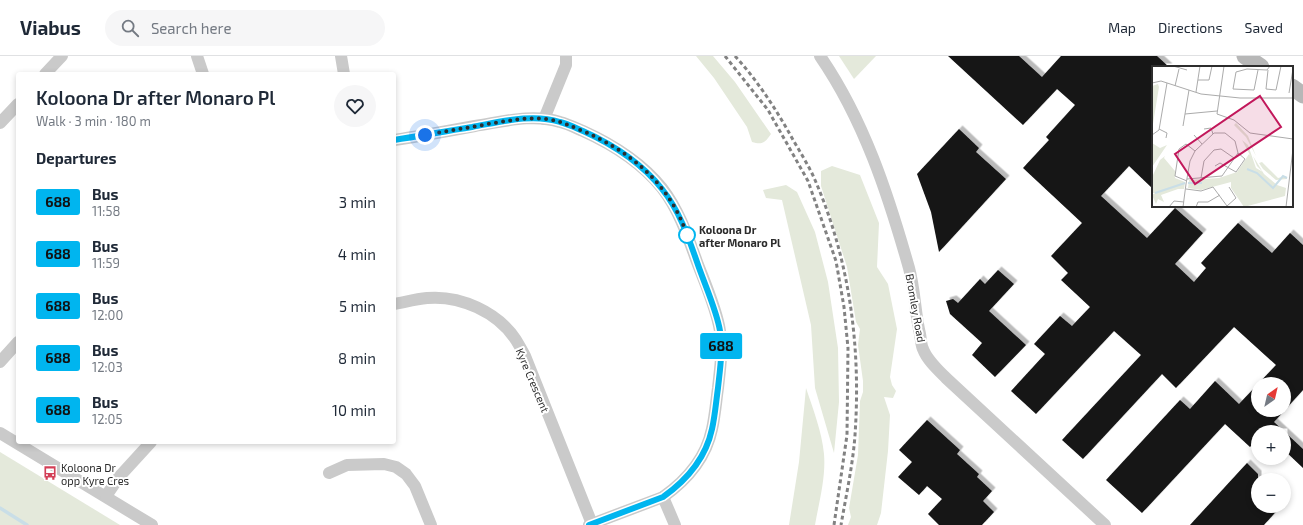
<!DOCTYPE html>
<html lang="en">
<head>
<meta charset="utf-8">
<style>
	body { margin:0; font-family:"Exo 2",sans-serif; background:#f6f6f7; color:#1f2937; height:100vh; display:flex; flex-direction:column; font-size:15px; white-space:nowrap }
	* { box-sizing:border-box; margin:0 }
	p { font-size:13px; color:#747a83 }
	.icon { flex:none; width:22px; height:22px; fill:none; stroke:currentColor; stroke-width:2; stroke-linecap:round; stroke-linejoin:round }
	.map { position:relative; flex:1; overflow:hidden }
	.side { position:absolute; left:16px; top:16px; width:380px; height:372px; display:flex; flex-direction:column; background:#fff; border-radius:4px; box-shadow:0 2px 6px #0003 }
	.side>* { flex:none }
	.badge { padding:0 8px; border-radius:3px; font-size:14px; line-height:26px }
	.needle { width:26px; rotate:34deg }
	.tools { position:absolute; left:1251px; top:321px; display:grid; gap:8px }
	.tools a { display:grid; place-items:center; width:40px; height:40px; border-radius:50%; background:#fff; box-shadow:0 2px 6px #0003; font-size:20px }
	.you { position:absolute; width:20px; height:20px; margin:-10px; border:3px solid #fff; border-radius:50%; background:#1a73e8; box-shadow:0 0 0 6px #1a73e833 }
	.map>.badge { position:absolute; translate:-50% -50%; box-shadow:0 0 0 2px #fff }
	h2 { padding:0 20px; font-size:15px; line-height:36px }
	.round { display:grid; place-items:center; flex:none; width:42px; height:42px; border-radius:21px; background:#f6f6f7 }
	.head { display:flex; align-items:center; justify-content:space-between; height:68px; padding:0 20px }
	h1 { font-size:19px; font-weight:600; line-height:30px }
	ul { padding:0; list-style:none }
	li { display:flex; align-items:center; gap:12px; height:52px; padding:0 20px }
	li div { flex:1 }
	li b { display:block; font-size:15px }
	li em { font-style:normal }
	li .badge { min-width:44px; font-weight:700; text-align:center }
	header { display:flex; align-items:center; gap:24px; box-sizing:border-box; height:56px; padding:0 20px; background:#fff; border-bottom:1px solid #e0e1e3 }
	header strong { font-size:19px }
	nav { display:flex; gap:22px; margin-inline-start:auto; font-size:14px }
	.search { width:280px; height:36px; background:#f6f6f7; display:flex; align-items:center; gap:10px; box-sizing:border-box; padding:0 14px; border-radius:22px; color:#747a83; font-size:15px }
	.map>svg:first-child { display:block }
	.green { fill:#e4e9db }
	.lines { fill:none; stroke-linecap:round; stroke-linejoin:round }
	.stream { stroke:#c9dee7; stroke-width:3.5 }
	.building { fill:#141414; filter:url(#shadow) }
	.street { stroke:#cacaca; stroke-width:12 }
	.secondary { stroke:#b7b7b7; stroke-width:17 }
	.rail { stroke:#828282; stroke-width:3; stroke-dasharray:4 3; stroke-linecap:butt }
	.line-casing { stroke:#fff; stroke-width:9 }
	.line { stroke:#00b5ef; stroke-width:6 }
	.walk { stroke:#2d2d2d; stroke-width:4; stroke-dasharray:0 7.2 }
	.stop-dot { fill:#fff; stroke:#00b5ef; stroke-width:2 }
	.labels { text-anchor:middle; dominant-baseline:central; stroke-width:4; stroke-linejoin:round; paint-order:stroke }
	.stop-label { font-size:11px; font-weight:bold; fill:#2d2d2d; stroke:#fff; text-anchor:start }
	.street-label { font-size:11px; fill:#2d2d2d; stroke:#fff }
	.poi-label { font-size:11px; fill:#2d2d2d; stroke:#fff; text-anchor:start }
	.inset-river { fill:none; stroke:#c9dee7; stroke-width:2 }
	.inset-road { fill:none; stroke:#ababab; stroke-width:1 }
	.view { fill:#c2185b; fill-opacity:0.15; stroke:#c2185b; stroke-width:2 }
	.inset-edge { fill:none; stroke:#2d2d2d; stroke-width:2 }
</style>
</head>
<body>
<header>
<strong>Viabus</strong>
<div class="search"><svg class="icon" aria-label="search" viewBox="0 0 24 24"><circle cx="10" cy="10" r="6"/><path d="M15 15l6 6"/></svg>Search here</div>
<nav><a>Map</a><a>Directions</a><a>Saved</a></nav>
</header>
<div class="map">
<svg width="1303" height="469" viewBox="0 0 1303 469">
	<defs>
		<filter id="shadow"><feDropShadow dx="3.5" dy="-3.5" stdDeviation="0" flood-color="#0004"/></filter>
	</defs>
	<rect width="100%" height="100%" fill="#fff"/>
	<g class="green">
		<path d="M696 0H713L735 26 771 78C765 87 762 89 752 86L747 71 714 22Z"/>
		<path d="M839 0H876L854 23Z"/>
		<path d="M832 110 860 119 879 167 877 211 888 228 897 273 890 321 892 329 896 335 893 342 884 341 890 359 888 395 881 457 877 469H848L851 461 849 452 858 399 860 345 863 336V325L858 289 860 273 856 266 847 211 821 130V115Z"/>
		<path d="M786 129 797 136 815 176 828 226 838 292 839 346 834 397 815 332 811 269 782 144 766 142 763 134Z"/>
		<path d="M806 332C813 353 822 376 824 398 826 421 819 446 815 469H789L799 406Z"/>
		<path d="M0 396 120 469H0Z"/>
	</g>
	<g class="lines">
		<path class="stream" d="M0 452 27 469"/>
	</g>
	<g class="building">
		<path d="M948 0H1019L1042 21 1061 0H1157L1169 11H1153V133L1129 110 1101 140 1147 182 1175 152 1203 177 1175 208 1194 226 1206 212 1201 207 1238 167 1272 197 1290 177 1303 189V334L1274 366 1303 393V412L1284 394V376H1258V383L1250 391 1225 368 1142 457 1106 424 1180 344 1190 353 1215 325 1239 348 1258 328V354H1284V328H1258L1276 309 1234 271 1176 332 1162 318 1083 403 1062 384 1141 299 1114 275 1036 358 1011 335 1045 298 1034 288 1060 260 1072 270 1090 251 1061 224 1068 217 1051 200 1082 167 1023 112 1049 84 1046 81 1075 49 1057 33 1023 69Z"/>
		<path d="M959 73 979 92 976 96 1006 123 939 196 931 156 917 118Z"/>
		<path d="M998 214 1014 228 989 255 1026 289 995 321 972 299 982 287 950 258 946 245 953 243 958 247 980 223 985 228Z"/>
		<path d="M927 364 960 394 957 398 979 418 977 421 992 435 983 445 994 456 982 469H939L928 458 942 443 927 430 919 439 898 421 912 406 899 394Z"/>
		<path d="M1247 407 1258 418V450H1281L1264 469H1190Z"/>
	</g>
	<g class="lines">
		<g class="street">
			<path d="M197 0 203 18"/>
			<path d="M341 0 344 18"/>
			<path d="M820 0C864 64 888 138 909 212 915 234 915 257 920 278 921 283 921 289 923 293 927 304 938 314 946 322L1105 469"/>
			<path d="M45 18 62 0"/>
			<path d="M544 63 566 9V0"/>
			<path d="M0 67 18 48"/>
			<path d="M394 84C421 80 448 75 475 70 502 66 533 57 560 66 568 68 576 72 583 75 614 89 641 106 662 132 679 154 688 181 697 206 705 227 717 254 720 275 723 295 720 313 718 332 716 346 715 360 712 373 706 402 687 424 663 441L589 469"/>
			<path d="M394 248C405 246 416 243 427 242 460 239 498 256 516 284 519 289 522 294 525 300L592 468"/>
			<path d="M0 306 18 286"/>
			<path d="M0 377 152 469"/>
			<path d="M329 417 347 409 384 408 396 411 406 418 415 430 431 469"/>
			<path d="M106 440 119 421 151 386"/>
			<path d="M663 441 675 469"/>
		</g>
		<g class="secondary">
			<path d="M1245 0 1261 11"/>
			<path d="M1292 31 1303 39"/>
		</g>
		<g class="rail">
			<path d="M725 0 768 54 808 125 836 205 844 251 848 292 847 379 834 469"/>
			<path d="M735 0C757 24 776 53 792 82 800 96 809 110 815 124 850 205 861 292 855 379 853 408 846 440 841 469"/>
		</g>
	</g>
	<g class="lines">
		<defs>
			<path id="line" d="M394 84C420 80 446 75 472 71 500 66 532 57 560 66 568 68 576 72 583 75 614 89 641 106 662 133 679 154 688 180 697 206 704 227 717 255 720 275 723 295 720 313 718 332 716 346 715 360 712 373 706 401 687 424 663 441L589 469"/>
		</defs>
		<use href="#line" class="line-casing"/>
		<use href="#line" class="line"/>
		<path class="walk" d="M425 79C446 75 467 72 488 68 507 65 526 61 545 63 559 64 570 70 583 75 631 96 670 128 687 179"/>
	</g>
	<defs>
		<symbol id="bus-bare" viewBox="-9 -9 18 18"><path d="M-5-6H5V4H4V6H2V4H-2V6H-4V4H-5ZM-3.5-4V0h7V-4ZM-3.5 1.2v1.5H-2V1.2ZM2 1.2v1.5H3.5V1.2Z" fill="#d33f57" stroke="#fff" stroke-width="2.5" paint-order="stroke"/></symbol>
	</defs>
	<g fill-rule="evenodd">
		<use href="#bus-bare" x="40" y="407" width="20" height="20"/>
	</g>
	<circle class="stop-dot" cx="687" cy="179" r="8"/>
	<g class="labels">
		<g class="stop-label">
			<text x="699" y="173">Koloona Dr<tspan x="699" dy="13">after Monaro Pl</tspan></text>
		</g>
		<g class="street-label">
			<text transform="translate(916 252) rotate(80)">Bromley Road</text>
			<text transform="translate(533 324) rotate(67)">Kyre Crescent</text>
		</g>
		<g class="poi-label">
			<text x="61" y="411">Koloona Dr<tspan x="61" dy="13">opp Kyre Cres</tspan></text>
		</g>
	</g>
	<g transform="translate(1152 10)">
		<rect width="141" height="141" fill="#fff"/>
		<path d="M6 18 7 21 0 64V20ZM84 57 96 70 104 90 94 71 82 59ZM90 74 96 79 104 102 111 106 105 100 101 90 112 108 125 119 134 122 133 130 92 141 79 122V116L49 124 36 122 37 114 67 112 85 106 97 88 99 91ZM0 77 8 82 15 79 0 101ZM13 90 12 92 23 105V112L33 116 32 123H26L9 129 12 136 6 133 4 138 0 129 3 127H0L1 109 8 94ZM110 96 126 112 134 110 135 113 124 114 111 103 107 97Z" fill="#e4e9db"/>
		<path class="inset-river" d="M95 103 105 107 121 122 131 110 135 112M36 117H50M3 127 33 117"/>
		<path class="inset-road" d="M21 0 35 4M72 0 65 48 82 54 98 67 141 73M106 4 102 24 81 23 84 6 95 3 115 4 118 0M116 4 114 23 124 24 129 0M46 14H57L60 0M0 17 9 15 49 28 88 32H141M23 20 27 3M44 26 48 0M137 27 141 3M33 48 65 45M31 60 37 24M7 63 15 67 14 72M52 63 59 62 61 68M0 69 7 64 15 17M42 69 50 78M63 100 68 97 84 106 93 93 86 87M49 112 52 95 62 84 69 83 82 92M35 115 23 110 27 83 34 78 43 85M34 123 49 125 61 121 75 140M75 140 84 132 77 121M17 141 22 135 32 136M31 141 34 118 38 95 43 85 62 67H73L83 75 86 87 70 110 35 113M44 141 46 136H56L68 129M134 141 141 83"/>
		<path class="view" d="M108 30 129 61 43 118 23 88Z"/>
		<rect width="141" height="141" class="inset-edge"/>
	</g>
</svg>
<div class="tools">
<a><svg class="needle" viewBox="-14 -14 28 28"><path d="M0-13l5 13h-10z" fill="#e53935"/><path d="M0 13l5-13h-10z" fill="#747a83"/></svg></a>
<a>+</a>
<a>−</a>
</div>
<div class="you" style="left:425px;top:79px"></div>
<b class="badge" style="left:721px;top:290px;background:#00b5ef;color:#111">688</b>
<section class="side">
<div class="head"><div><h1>Koloona Dr after Monaro Pl</h1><p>Walk · 3 min · 180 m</p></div><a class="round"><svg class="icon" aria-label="heart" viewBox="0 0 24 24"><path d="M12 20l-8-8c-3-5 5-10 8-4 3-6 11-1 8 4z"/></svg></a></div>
<h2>Departures</h2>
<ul>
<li><span class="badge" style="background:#00b5ef;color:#111">688</span><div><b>Bus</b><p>11:58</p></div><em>3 min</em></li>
<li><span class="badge" style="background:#00b5ef;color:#111">688</span><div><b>Bus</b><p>11:59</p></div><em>4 min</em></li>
<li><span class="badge" style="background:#00b5ef;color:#111">688</span><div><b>Bus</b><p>12:00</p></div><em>5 min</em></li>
<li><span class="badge" style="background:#00b5ef;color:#111">688</span><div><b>Bus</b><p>12:03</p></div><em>8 min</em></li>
<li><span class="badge" style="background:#00b5ef;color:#111">688</span><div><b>Bus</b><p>12:05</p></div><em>10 min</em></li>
</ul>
</section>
</div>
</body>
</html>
